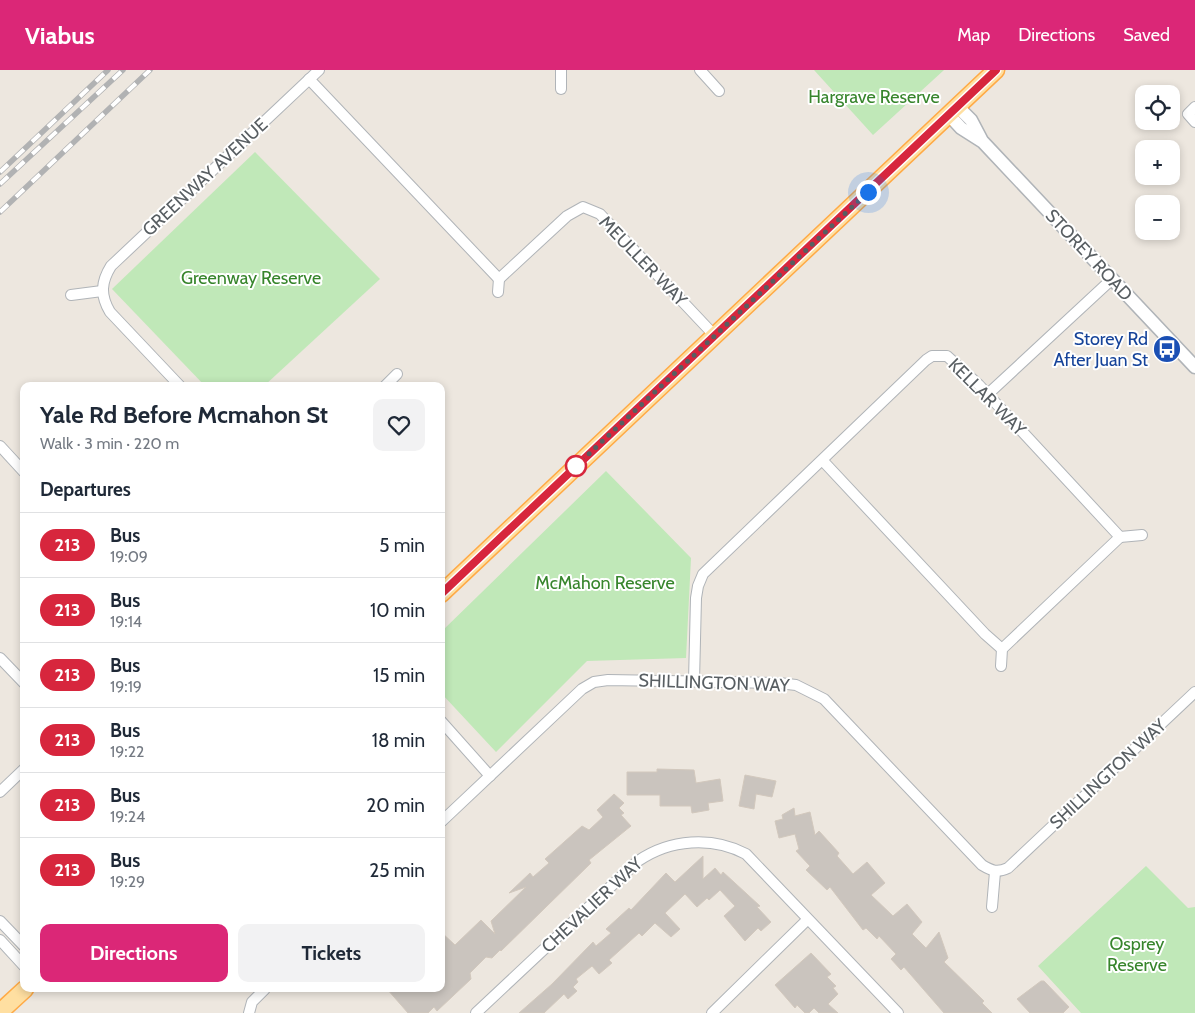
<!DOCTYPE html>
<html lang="en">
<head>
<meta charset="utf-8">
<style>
	body { margin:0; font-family:Cabin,sans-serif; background:#f2f2f3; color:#1f2937; height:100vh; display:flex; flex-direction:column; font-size:19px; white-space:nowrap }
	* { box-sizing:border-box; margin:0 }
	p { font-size:16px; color:#747a83 }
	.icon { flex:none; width:28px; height:28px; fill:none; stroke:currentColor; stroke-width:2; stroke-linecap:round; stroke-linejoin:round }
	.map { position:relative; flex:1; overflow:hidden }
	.details { position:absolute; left:20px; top:312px; width:425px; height:610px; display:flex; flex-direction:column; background:#fff; border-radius:10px; box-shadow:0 2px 8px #0003 }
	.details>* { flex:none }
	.badge { padding:0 10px; border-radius:16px; font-size:18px; line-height:32px }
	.buttons { position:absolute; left:1135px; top:15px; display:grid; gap:10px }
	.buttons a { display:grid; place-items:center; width:45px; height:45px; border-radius:10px; background:#fff; box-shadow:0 2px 8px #0003; font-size:25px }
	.you { position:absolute; width:25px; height:25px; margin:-12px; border:4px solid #fff; border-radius:50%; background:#1a73e8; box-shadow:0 0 0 8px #1a73e833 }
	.map>.badge { position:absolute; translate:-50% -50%; box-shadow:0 0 0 2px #fff }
	h2 { padding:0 20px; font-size:19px; line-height:45px }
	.round { display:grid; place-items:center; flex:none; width:52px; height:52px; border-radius:10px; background:#f2f2f3 }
	.overview { display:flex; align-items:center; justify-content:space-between; height:85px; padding:0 20px }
	h1 { font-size:24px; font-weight:700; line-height:38px }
	.action { display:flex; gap:10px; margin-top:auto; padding:10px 20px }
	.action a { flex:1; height:58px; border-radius:10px; background:#db2777; color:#fff; font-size:20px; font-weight:700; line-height:58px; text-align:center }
	.action a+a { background:#f2f2f3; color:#1f2937 }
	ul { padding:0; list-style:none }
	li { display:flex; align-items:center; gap:15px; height:65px; padding:0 20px; border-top:1px solid #e0e1e3 }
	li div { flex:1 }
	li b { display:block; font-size:19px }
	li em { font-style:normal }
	li .badge { min-width:55px; font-weight:700; text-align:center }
	header { display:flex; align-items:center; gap:30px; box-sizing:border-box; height:70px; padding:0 25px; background:#db2777; color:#fff }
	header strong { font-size:24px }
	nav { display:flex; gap:28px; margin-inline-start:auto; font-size:18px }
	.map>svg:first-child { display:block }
	.green { fill:#c0e8b8 }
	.building { fill:#cac4be; stroke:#d2c8bd }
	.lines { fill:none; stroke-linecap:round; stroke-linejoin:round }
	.minor-casing { stroke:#b0b4b8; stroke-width:12 }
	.tertiary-casing { stroke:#b0b4b8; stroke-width:15 }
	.primary-casing { stroke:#ffaa46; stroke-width:19 }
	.minor { stroke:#fff; stroke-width:10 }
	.tertiary { stroke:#fff; stroke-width:12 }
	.primary { stroke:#ffdfa1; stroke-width:16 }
	.rail-casing { stroke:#b1b2b3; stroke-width:5.5 }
	.rail { stroke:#fff; stroke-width:4; stroke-dasharray:11; stroke-linecap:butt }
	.line-casing { stroke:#fff; stroke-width:11 }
	.line { stroke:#d7263d; stroke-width:8 }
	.walk { stroke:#585e62; stroke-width:5; stroke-dasharray:0 9 }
	.stop-dot { fill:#fff; stroke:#d7263d; stroke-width:2.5 }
	.labels { text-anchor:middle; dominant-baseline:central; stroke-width:4; stroke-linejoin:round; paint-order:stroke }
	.park-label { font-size:18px; fill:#37852c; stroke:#fff }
	.street-label { font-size:18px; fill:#585e62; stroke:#fff }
	.transit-label { font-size:18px; fill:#164399; stroke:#fff; text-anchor:end }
</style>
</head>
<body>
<header>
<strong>Viabus</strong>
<nav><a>Map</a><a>Directions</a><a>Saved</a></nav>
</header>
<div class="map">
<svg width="1195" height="943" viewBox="0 0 1195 943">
	<rect width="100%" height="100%" fill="#ede7df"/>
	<g class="green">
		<path d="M814 0H944L873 65Z"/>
		<path d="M255 82 380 209 264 316H205L112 219Z"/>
		<path d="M606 401 691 488 686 588 587 591 496 682 441 623V562Z"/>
		<path d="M1146 796 1188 838 1195 837V943H1081L1038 896Z"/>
	</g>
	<g class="building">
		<path d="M657 699 694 700 696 713 720 709 723 731 708 733 709 740 692 743 691 736H660V725H627V702H657Z"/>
		<path d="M745 705 776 711 772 727 756 724 754 739 739 736Z"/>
		<path d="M614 724 624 733 619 738 624 743 621 745 631 756 589 790 591 793 501 881 500 880 492 888 486 887 470 903 471 909 437 941 434 937 428 943H408L387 919H441V862L455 875 481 850 495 864 491 851 526 817 509 823 530 803 533 807 549 793 545 789 582 756 589 760 603 747 597 740Z"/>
		<path d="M794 738 795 746 810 742 815 765 819 761 839 783 837 786 853 804 867 792 885 813 871 825 893 846 907 834 922 852 912 864 926 878 939 862 948 888 944 892 984 931 982 933 992 943H944L904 897 901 900 891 889 896 884 879 866 877 869 866 858 863 860 830 817 827 820 806 800 810 796 796 781 799 779 795 764 779 768 775 751 783 749 782 745Z"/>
		<path d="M703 786V809L715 798 721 805 723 802 760 836 757 837 771 852 761 861 758 858 745 871 724 846 735 836 720 820 709 830 707 828 697 837 685 824 665 843 680 859 671 867 655 853 642 866 639 863 609 890 612 893 599 904 592 896 576 909 578 912 573 917 577 921 568 929 564 924 544 943H519L552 914 593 872 596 876 611 863 606 859 629 838 631 840 666 803 675 812Z"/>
		<path d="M811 883 831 904 827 907 836 916 833 918 838 924 828 934 838 943H819L814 938 809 943H805L797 935 795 938 775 915Z"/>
		<path d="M1041 911H1044L1069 937 1063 943H1030L1017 929Z"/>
	</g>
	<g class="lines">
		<defs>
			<g id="minor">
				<path d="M561 0V19"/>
				<path d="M700 0 719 21"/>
				<path d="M309 9 499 209 567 146 583 137 600 144 715 266"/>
				<path d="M1195 37 1188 44 1195 52"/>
				<path d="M498 222 499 209"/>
				<path d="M71 225 102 221"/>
				<path d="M180 316 110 242C100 225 101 212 111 196L319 0"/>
				<path d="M385 316 397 304"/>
				<path d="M988 324 1111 210"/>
				<path d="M0 376 24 402"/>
				<path d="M823 391 985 564 1002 579"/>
				<path d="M1120 467 1142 465"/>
				<path d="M0 588 24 613"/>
				<path d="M694 611 696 528 698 516 703 504 926 290 932 286H947L979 315 1120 467 1002 579 1001 596"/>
				<path d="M441 651 490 706"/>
				<path d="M0 722 24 699"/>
				<path d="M441 752 582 619 594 612 608 610 779 613 796 615 824 629 982 795C992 801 997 803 1008 798L1195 622"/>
				<path d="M992 837 995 802"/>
				<path d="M0 851 24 876"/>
				<path d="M0 870 24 896"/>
				<path d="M249 943 252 932 265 919"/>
				<path d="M476 943 638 791C670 769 712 766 746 784L898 943"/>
				<path d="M712 943 807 850"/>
			</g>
			<g id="tertiary">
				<path d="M958 37 971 50 981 69"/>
				<path d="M949 45 961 58 983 72 1195 297"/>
			</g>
			<g id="primary">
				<path d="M441 524 996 0"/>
				<path d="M0 942 25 919"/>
			</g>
		</defs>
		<use href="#minor" class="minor-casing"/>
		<use href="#tertiary" class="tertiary-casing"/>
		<use href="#primary" class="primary-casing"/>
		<use href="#minor" class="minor"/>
		<use href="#tertiary" class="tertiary"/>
		<use href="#primary" class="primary"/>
		<defs>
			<g id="rail">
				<path d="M0 102 108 0"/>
				<path d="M0 114 123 0"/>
				<path d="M0 142 150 0"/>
			</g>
		</defs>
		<use href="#rail" class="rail-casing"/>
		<use href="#rail" class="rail"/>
	</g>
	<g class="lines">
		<defs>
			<path id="line" d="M441 524 996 0"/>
		</defs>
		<use href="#line" class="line-casing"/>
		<use href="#line" class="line"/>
		<path class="walk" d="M576 396 868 122"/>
	</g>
	<defs>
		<symbol id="bus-disc" viewBox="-11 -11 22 22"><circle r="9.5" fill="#1a4fb4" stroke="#fff"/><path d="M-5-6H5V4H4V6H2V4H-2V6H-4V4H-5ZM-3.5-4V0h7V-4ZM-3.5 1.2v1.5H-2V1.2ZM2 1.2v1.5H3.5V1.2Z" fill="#fff"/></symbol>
	</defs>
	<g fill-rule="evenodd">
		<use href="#bus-disc" x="1151" y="263" width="32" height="32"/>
	</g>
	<circle class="stop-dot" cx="576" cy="396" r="10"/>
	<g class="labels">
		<g class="park-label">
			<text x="874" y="27">Hargrave Reserve</text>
			<text x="251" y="208">Greenway Reserve</text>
			<text x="605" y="513">McMahon Reserve</text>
			<text x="1137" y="874">Osprey<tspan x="1137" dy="21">Reserve</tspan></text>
		</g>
		<g class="street-label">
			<text transform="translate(205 107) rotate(-43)">GREENWAY AVENUE</text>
			<text transform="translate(1089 185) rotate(47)">STOREY ROAD</text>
			<text transform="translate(643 191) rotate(46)">MEULLER WAY</text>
			<text transform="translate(987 327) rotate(45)">KELLAR WAY</text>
			<text transform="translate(714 613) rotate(2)">SHILLINGTON WAY</text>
			<text transform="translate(1108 704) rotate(-43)">SHILLINGTON WAY</text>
			<text transform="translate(592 835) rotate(-43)">CHEVALIER WAY</text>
		</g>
		<g class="transit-label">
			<text x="1148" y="269">Storey Rd<tspan x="1148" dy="21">After Juan St</tspan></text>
		</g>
	</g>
</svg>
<div class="buttons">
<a><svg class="icon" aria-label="locate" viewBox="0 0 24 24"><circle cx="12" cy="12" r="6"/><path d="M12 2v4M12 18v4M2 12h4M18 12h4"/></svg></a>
<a>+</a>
<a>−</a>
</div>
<div class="you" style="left:868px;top:122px"></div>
<section class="details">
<div class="overview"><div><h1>Yale Rd Before Mcmahon St</h1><p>Walk · 3 min · 220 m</p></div><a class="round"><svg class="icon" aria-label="heart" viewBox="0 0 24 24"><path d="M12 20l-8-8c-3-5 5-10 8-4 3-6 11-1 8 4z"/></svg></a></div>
<h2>Departures</h2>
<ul>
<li><span class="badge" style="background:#d7263d;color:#fff">213</span><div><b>Bus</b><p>19:09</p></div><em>5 min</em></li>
<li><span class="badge" style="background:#d7263d;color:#fff">213</span><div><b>Bus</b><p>19:14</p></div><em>10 min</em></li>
<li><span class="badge" style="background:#d7263d;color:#fff">213</span><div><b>Bus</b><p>19:19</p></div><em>15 min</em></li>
<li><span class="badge" style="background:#d7263d;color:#fff">213</span><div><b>Bus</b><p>19:22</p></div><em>18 min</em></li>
<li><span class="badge" style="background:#d7263d;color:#fff">213</span><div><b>Bus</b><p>19:24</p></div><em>20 min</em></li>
<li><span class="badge" style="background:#d7263d;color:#fff">213</span><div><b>Bus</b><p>19:29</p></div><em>25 min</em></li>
</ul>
<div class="action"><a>Directions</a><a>Tickets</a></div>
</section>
</div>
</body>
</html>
